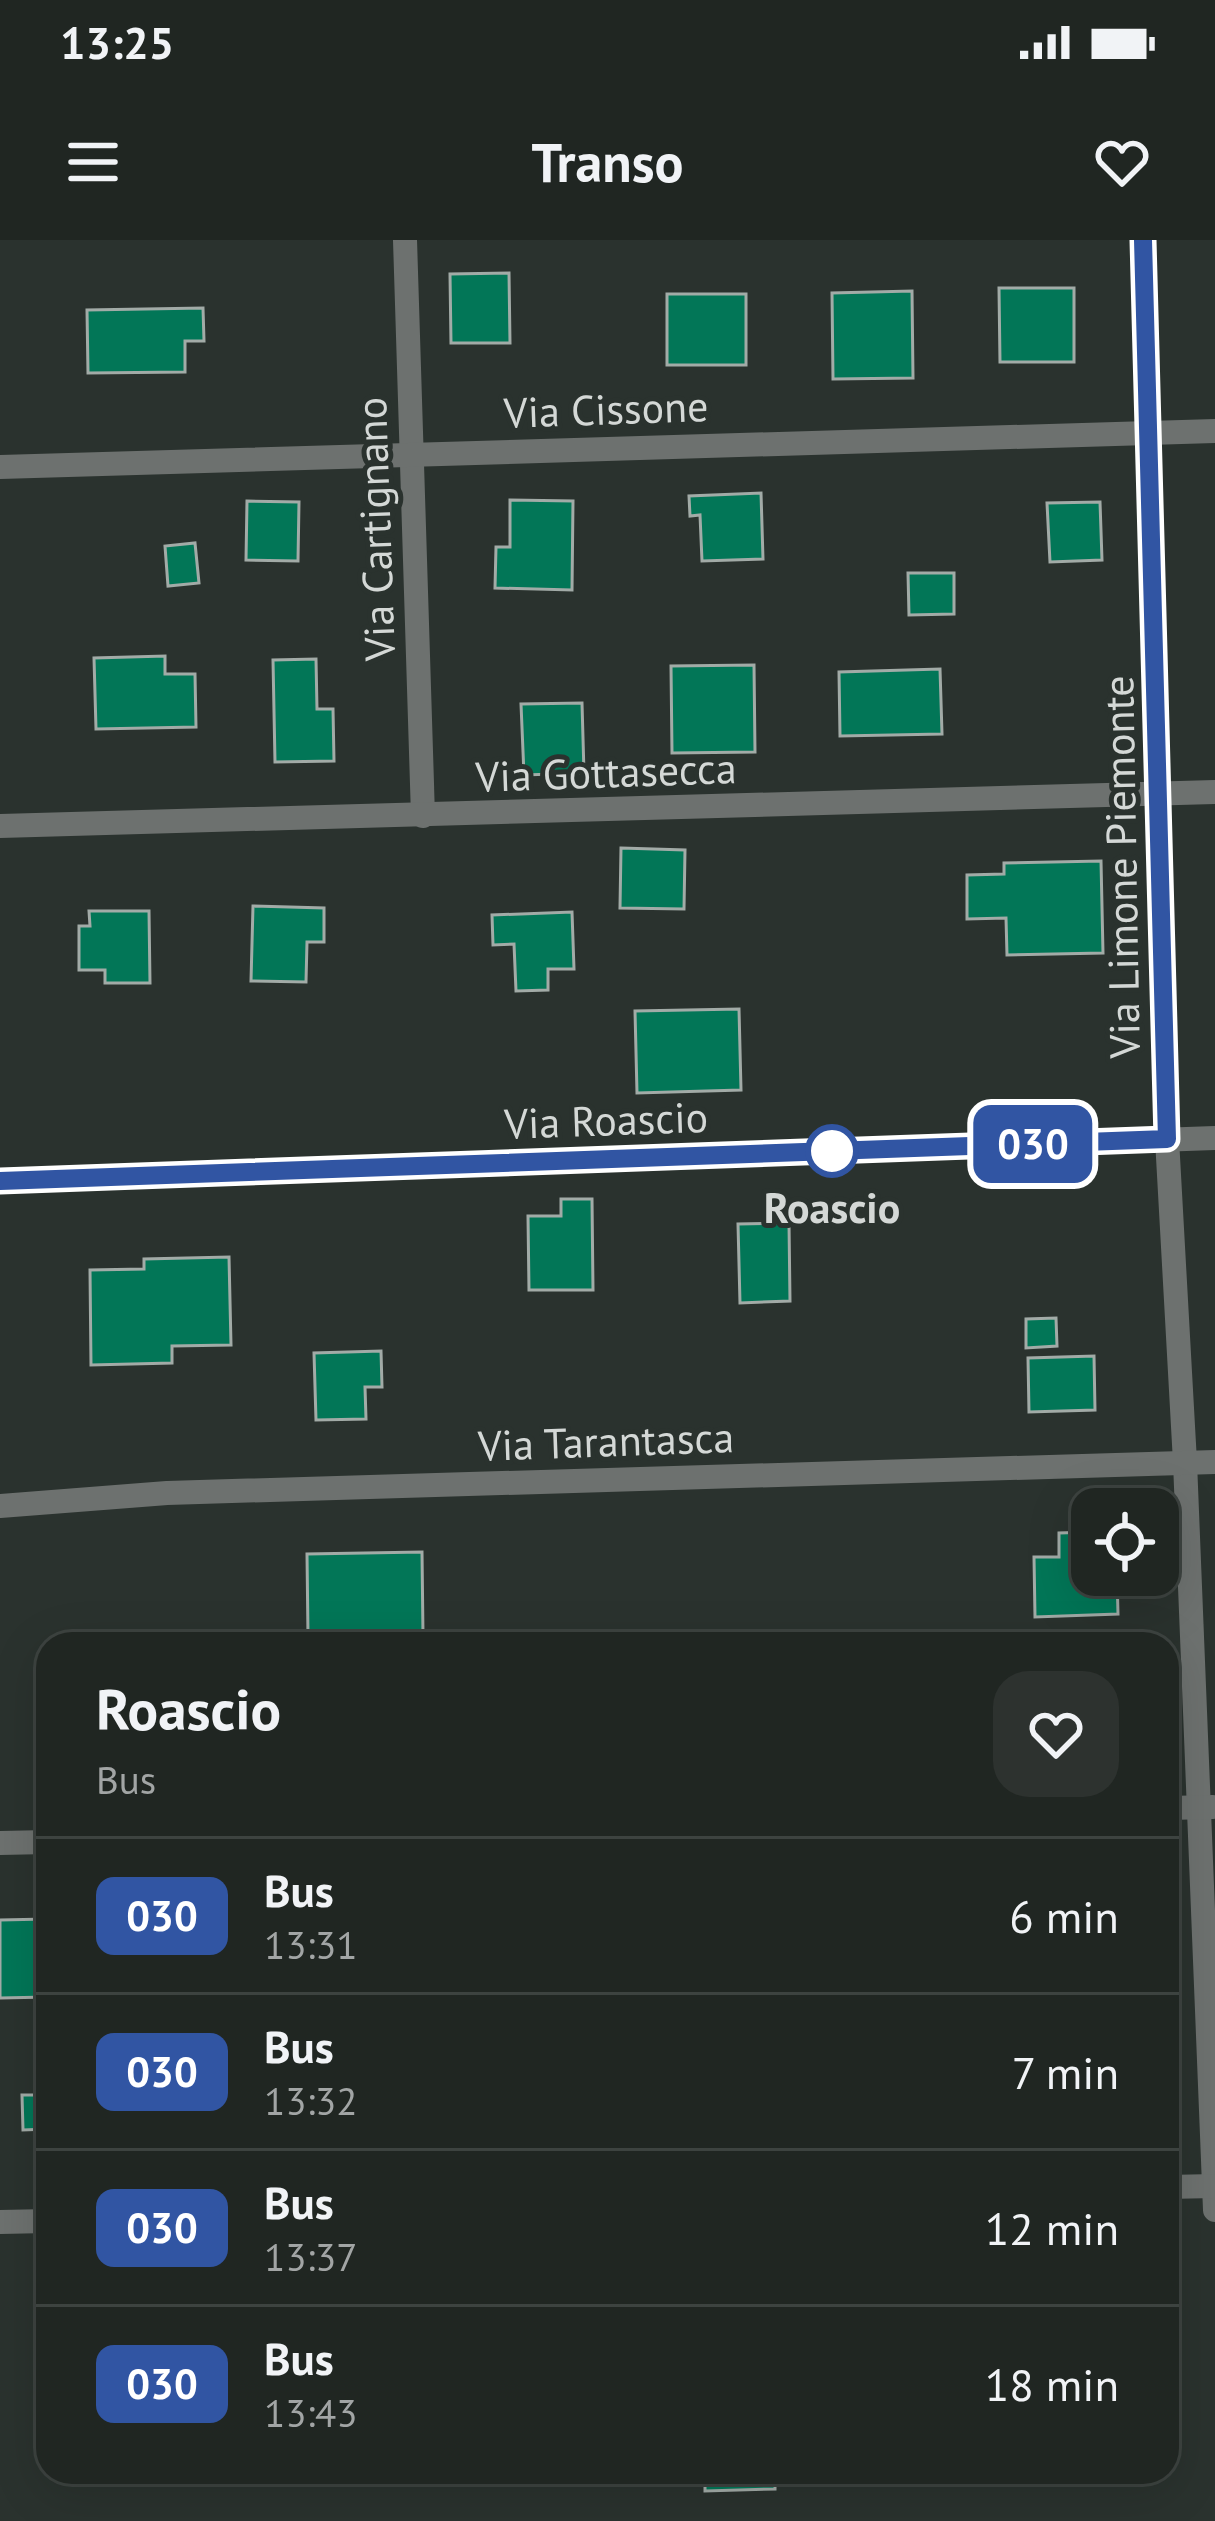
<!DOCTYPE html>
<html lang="it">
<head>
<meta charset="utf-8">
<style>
	body { margin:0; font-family:"PT Sans",sans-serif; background:#2d322f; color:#f1f3f6; height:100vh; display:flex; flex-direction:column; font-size:45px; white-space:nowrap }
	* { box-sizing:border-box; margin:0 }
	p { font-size:39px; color:#a2a5a5 }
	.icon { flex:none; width:66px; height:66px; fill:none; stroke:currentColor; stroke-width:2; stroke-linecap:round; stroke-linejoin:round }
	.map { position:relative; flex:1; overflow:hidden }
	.details { position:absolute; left:36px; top:1392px; width:1143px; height:852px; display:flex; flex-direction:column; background:#202622; border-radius:36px; box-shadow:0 12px 48px #0002,0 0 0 3px #3d4340 }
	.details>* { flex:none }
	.badge { padding:0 24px; border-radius:18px; font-size:42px; line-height:78px }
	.buttons { position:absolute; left:1071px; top:1248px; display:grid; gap:24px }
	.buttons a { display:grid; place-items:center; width:108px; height:108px; border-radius:24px; background:#202622; box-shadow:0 12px 48px #0002,0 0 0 3px #3d4340; font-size:60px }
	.map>.badge { position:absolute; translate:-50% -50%; box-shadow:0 0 0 6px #fff }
	.round { display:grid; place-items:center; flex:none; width:126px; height:126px; border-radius:36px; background:#2d322f }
	.summary { display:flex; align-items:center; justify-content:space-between; height:204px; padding:0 60px }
	h1 { font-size:57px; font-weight:700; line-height:90px }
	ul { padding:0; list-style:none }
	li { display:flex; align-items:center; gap:36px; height:156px; padding:0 60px; border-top:3px solid #3d4340 }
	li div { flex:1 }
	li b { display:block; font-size:45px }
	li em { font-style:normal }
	li .badge { min-width:132px; font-weight:700; text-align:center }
	.status { display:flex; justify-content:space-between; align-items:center; height:84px; padding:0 60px; background:#202622; direction:ltr }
	.status svg { height:33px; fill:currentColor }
	header { display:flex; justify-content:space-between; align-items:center; height:156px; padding:0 60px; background:#202622; font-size:54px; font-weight:700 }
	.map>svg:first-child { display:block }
	.building { fill:#027657; stroke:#a2aba7; stroke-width:3 }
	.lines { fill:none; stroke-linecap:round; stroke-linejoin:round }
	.minor { stroke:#6d716f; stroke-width:24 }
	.line-casing { stroke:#fff; stroke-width:27 }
	.line { stroke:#3155a3; stroke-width:18 }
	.stop-dot { fill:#fff; stroke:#3155a3; stroke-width:6 }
	.labels { text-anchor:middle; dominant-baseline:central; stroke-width:10; stroke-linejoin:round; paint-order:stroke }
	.street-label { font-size:42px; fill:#d4d8d6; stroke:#2a322e }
	.stop-label { font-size:42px; font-weight:bold; fill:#d4d8d6; stroke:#2a322e }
</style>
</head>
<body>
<div class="status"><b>13:25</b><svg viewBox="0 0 49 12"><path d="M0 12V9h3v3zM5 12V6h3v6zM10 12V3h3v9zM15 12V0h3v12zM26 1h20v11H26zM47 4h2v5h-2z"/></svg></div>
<header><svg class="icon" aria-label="menu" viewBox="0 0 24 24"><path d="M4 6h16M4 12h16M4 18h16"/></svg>Transo<svg class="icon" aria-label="heart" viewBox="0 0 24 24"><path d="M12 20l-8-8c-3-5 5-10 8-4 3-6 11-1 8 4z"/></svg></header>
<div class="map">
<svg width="1215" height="2281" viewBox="0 0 1215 2281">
	<rect width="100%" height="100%" fill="#2a322e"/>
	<g class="building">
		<path d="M509 33 510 103H451L450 34Z"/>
		<path d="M999 48H1074V122H1000Z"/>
		<path d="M912 51 913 138 833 139 832 53Z"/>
		<rect x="667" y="54" width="79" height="71"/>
		<path d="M203 68 204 101H185V132L88 133 87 70Z"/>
		<path d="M761 253 763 319 702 321 700 275 690 276 689 256Z"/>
		<path d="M510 260 573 261 572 350 495 348 496 307H510Z"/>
		<path d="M247 261 299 262 298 321 246 320Z"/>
		<path d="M1100 262 1102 320 1050 322 1047 263Z"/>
		<path d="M195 303 199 343 168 346 165 306Z"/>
		<path d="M908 333H954V374L909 375Z"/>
		<path d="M165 416V434H195L196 487 96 489 94 418Z"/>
		<path d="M316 419 317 469H333L334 521 275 522 273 420Z"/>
		<path d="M754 425 755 512 672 513 671 426Z"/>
		<path d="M940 429 942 494 840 496 839 432Z"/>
		<path d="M582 463 584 533 524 535 521 464Z"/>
		<path d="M621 608 685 610 684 669 620 668Z"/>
		<path d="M1101 621 1103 713 1007 715 1006 678 967 679V635L1004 634V623Z"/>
		<path d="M253 666 324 668V702H307L306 742 251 741Z"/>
		<path d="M89 671H149L150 743H105V730H79V686H90Z"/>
		<path d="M572 672 574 729H548V750L516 751 514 704 493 705 492 675Z"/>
		<path d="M739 769 741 850 637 853 635 771Z"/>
		<path d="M561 959H592L593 1050H529L528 976H561Z"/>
		<path d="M789 983 790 1061 740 1063 738 984Z"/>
		<path d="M229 1017 231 1105 172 1106V1123L91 1125 90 1030 144 1029V1019Z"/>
		<path d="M1056 1078 1057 1106 1026 1108V1079Z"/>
		<path d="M381 1111 382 1147H365L366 1179 316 1180 314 1113Z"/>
		<path d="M1094 1116 1095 1170 1029 1172 1028 1118Z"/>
		<path d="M1092 1292V1335H1117L1118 1374 1035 1377 1034 1317H1059V1293Z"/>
		<path d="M422 1312 423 1395 308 1396 307 1314Z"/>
		<path d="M46 1679 47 1757 0 1758V1680Z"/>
		<path d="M22 1855H48V1889L23 1890Z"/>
		<path d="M705 2232H843V2241L775 2242V2249L705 2251Z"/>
		<path d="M923 2232H1001V2242L923 2244Z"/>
	</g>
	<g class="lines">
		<g class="minor">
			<path d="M405 0 423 576"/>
			<path d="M1143 0 1167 899 1185 1222 1215 1970"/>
			<path d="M0 227 1215 191"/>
			<path d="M0 586 1215 552"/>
			<path d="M0 941 1215 898"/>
			<path d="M0 1266 167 1253 1215 1222"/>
			<path d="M1167 1568 1213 1567"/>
			<path d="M0 1603 48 1602"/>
			<path d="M1167 1947 1215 1946"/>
			<path d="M0 1982 48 1981"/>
		</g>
	</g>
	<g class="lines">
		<defs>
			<path id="line" d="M0 941 1167 899 1143 0"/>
		</defs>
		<use href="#line" class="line-casing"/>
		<use href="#line" class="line"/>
	</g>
	<circle class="stop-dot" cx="832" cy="911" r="24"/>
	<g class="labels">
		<g class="street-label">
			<text transform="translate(606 169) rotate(-2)">Via Cissone</text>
			<text transform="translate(375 289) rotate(-92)">Via Cartignano</text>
			<text transform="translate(606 532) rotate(-2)">Via Gottasecca</text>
			<text transform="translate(1121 627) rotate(-91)">Via Limone Piemonte</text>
			<text transform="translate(606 880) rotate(-2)">Via Roascio</text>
			<text transform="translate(606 1201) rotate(-2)">Via Tarantasca</text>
		</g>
		<g class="stop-label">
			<text x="832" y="967">Roascio</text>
		</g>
	</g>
</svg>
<div class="buttons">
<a><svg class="icon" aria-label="locate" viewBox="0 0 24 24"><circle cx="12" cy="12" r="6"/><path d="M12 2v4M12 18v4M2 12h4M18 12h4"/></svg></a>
</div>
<b class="badge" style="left:1033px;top:904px;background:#3155a3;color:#fff">030</b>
<section class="details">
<div class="summary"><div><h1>Roascio</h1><p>Bus</p></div><a class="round"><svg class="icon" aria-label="heart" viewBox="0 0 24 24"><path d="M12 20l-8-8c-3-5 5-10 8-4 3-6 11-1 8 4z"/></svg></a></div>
<ul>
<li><span class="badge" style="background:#3155a3;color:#fff">030</span><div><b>Bus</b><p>13:31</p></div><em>6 min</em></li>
<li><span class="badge" style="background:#3155a3;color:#fff">030</span><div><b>Bus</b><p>13:32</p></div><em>7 min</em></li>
<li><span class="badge" style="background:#3155a3;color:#fff">030</span><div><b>Bus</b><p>13:37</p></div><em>12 min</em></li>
<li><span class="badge" style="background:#3155a3;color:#fff">030</span><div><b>Bus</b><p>13:43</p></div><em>18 min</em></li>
</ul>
</section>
</div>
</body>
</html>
